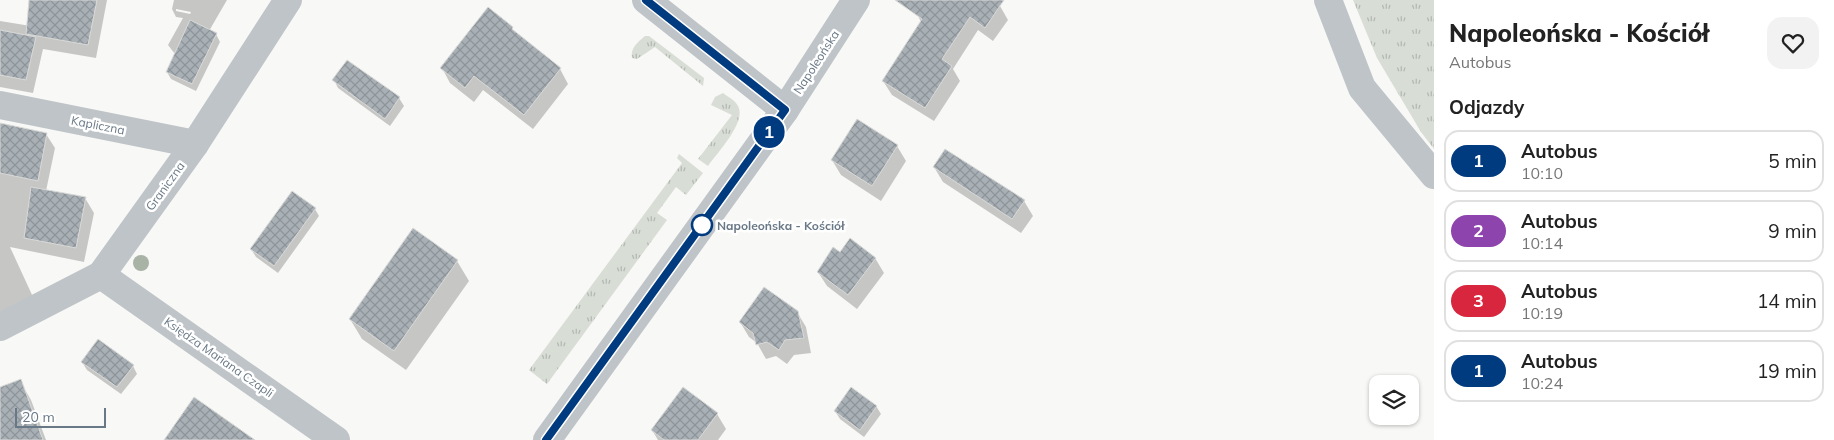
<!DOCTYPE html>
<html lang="pl">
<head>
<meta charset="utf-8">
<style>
	body { margin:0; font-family:Mulish,sans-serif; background:#f2f2f2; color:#222; height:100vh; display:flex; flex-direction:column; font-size:19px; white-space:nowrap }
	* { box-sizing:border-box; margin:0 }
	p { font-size:16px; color:#767676 }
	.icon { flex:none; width:28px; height:28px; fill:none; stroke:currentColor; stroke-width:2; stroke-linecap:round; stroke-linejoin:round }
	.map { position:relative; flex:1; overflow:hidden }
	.side { display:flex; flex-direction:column; background:#fff; width:400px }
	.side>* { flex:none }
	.badge { padding:0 10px; border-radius:16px; font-size:18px; line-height:32px }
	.fabs { position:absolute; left:1369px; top:375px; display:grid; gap:10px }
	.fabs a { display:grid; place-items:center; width:50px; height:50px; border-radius:10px; background:#fff; box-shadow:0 1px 4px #0004; font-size:25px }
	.scale { position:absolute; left:15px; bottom:12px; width:91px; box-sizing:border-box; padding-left:5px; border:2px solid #697886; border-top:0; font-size:14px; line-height:18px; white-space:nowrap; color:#697886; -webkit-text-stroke:4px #fff; paint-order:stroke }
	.map>.badge { position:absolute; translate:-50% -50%; box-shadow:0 0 0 2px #fff }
	h2 { padding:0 15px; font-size:19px; line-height:45px }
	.round { display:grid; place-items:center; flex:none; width:52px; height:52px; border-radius:15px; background:#f2f2f2 }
	.head { display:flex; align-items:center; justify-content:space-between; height:85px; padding:0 15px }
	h1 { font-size:24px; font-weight:800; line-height:38px }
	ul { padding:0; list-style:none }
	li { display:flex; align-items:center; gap:15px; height:62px; margin:0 10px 8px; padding:0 5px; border:2px solid #e0e0e0; border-radius:15px }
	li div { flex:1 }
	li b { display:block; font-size:19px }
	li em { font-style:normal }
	li .badge { min-width:55px; font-weight:700; text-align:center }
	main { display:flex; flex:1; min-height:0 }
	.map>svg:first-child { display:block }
	.grass { fill:url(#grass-tufts) }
	.shadow { fill:#0003; fill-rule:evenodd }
	.building { fill:url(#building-cross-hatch); stroke:#dadad8 }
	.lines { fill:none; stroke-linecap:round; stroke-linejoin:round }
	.minor { stroke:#bfc4c8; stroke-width:28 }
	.tree { fill:#a8b2a5 }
	.line-casing { stroke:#fff; stroke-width:11 }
	.line { stroke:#003b80; stroke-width:8 }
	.stop-dot { fill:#fff; stroke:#003b80; stroke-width:2.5 }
	.labels { text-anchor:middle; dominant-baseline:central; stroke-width:5; stroke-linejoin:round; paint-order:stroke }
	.street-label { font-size:12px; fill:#697886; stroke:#fff }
	.stop-label { font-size:12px; font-weight:bold; fill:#697886; stroke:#fff; text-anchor:start }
</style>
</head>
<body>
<main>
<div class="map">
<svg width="1434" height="440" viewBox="0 0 1434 440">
	<defs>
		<pattern id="grass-tufts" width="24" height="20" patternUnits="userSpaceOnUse" patternTransform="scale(1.25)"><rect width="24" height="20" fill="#d8ddd5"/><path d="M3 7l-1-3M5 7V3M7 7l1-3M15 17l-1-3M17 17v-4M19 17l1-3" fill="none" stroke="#b3b8b2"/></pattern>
		<pattern id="building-cross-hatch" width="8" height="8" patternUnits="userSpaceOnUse" patternTransform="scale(1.25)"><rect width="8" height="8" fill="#a9b1b7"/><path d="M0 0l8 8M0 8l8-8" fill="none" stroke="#8e959a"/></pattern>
	</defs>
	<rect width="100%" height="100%" fill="#f8f8f6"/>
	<g class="grass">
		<path d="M1353 0H1434V149L1421 132 1377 58Z"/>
		<path d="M645 36H649L704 78 703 86 655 47 637 59 632 58C630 48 638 42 645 36Z"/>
		<path d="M723 93C728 97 735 100 738 106 747 122 717 153 708 166L698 159 732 115 711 105 715 97Z"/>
		<path d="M679 154 703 173 686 195 676 187 657 213 667 220 547 384 529 370 682 163 677 158Z"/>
	</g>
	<g class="shadow">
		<path d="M43 0H107L96 58 43 49 33 93 0 87V21L37 27Z"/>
		<path d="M174 0H227L209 31 216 34 220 42 196 91 171 79 167 72 175 54 168 45 183 18 176 17 172 9ZM176 9 191 12 190 14 176 11Z"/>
		<path d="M926 0H991L1000 6 1008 20 993 41 978 30 953 69 960 81 934 121 892 95 883 81 921 22 917 14Z"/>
		<path d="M512 28 515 34 560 69 568 84 533 129 483 90 474 102 450 83 442 68Z"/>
		<path d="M347 62 399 98 404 106 390 126 338 88 334 80Z"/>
		<path d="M0 125 46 134 55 148 46 191 85 198 94 213 84 262 10 247 33 297 0 312Z"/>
		<path d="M897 146 906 161 881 201 841 175 832 160Z"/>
		<path d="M934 167 1024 201 1033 216 1021 233 943 182Z"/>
		<path d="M315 209 319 216 278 273 256 257 251 249Z"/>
		<path d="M840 253 875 258 884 273 857 309 827 286 818 272Z"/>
		<path d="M457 261 469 281 406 370 362 339 350 319Z"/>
		<path d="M797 312 806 327 811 353 794 355 787 364 776 356 766 359 757 343 749 337 740 322Z"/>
		<path d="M82 362 133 366 137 374 121 394 87 370Z"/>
		<path d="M20 381 31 400 46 440H0V388Z"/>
		<path d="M683 389 717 414 726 429 718 440H658L652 430Z"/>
		<path d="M876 406 881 414 864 437 840 419 835 411Z"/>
	</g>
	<g class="building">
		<path d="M29 0H97L88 45 26 34Z"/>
		<path d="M895 0H1004L985 28 970 17 942 59 952 66 925 108 882 81 922 19Z"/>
		<path d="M488 7 513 27 512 29 561 68 524 115 474 76 465 88 440 68Z"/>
		<path d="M190 20 217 33 192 84 166 72Z"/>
		<path d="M0 30 36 37 26 80 0 75Z"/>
		<path d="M347 60 400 97 385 119 332 80Z"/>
		<path d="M857 119 898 145 872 186 831 160Z"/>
		<path d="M0 123 47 133 38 181 0 173Z"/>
		<path d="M945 149 1025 200 1012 219 933 167Z"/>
		<path d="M31 187 86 197 76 248 24 238Z"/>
		<path d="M292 191 316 208 274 266 250 249Z"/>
		<path d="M413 228 458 260 394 351 349 319Z"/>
		<path d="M850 238 876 258 848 295 817 272 833 247 840 252Z"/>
		<path d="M764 287 798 311 804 338 785 340 779 350 767 342 756 345 753 333 739 322Z"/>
		<path d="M98 339 134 365 117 387 81 362Z"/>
		<path d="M21 379 43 440H0V387Z"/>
		<path d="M683 387 718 413 698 440H664L651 430Z"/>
		<path d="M851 387 877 406 860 430 834 411Z"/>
		<path d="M194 397 255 440H164Z"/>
	</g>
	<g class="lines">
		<g class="minor">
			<path d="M646 0 785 110"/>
			<path d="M1328 0 1362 88 1434 175"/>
			<path d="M0 105 195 144"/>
			<path d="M101 275 336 440"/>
			<path d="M0 327 101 275 195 144 288 0"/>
			<path d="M547 440 785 110 856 0"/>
		</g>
	</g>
	<circle class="tree" cx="141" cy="263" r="8"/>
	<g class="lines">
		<defs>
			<path id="line" d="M546 440 785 110 646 0"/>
		</defs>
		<use href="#line" class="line-casing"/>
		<use href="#line" class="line"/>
	</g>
	<circle class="stop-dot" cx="702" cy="225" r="10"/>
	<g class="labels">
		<g class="street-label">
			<text transform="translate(816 62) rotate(-57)">Napoleońska</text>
			<text transform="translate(98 125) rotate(11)">Kapliczna</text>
			<text transform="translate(165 186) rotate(-54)">Graniczna</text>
			<text transform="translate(219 357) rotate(35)">Księdza Mariana Czapli</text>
		</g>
		<g class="stop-label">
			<text x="717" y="225">Napoleońska - Kościół</text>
		</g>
	</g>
</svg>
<div class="fabs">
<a><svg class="icon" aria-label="layers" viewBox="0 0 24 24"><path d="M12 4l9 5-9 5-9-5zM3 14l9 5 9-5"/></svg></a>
</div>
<div class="scale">20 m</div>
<b class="badge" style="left:769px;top:132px;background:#003b80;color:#fff">1</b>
</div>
<section class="side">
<div class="head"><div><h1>Napoleońska - Kościół</h1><p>Autobus</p></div><a class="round"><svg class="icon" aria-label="heart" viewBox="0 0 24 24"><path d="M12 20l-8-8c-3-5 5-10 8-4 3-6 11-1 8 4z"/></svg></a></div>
<h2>Odjazdy</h2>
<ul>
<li><span class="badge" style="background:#003b80;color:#fff">1</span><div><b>Autobus</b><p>10:10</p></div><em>5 min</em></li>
<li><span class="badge" style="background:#8e44ad;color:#fff">2</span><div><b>Autobus</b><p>10:14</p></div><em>9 min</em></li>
<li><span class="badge" style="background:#d7263d;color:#fff">3</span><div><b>Autobus</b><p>10:19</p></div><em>14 min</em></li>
<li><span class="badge" style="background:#003b80;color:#fff">1</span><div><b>Autobus</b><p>10:24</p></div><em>19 min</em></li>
</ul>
</section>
</main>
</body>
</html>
